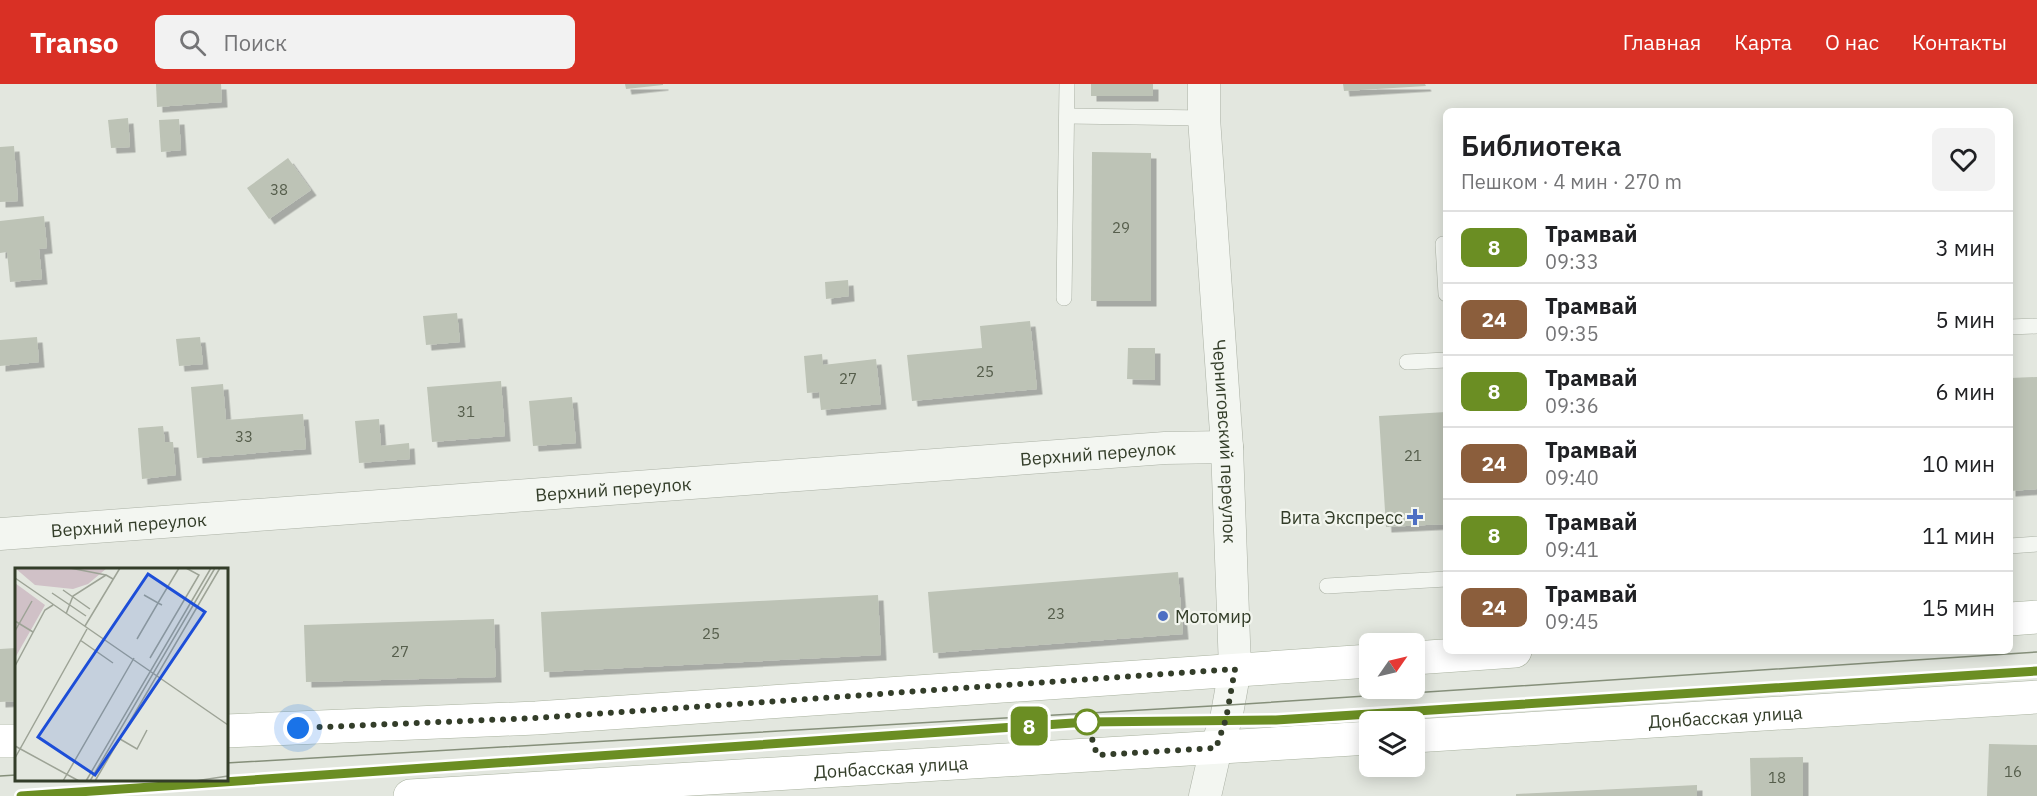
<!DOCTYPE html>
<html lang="ru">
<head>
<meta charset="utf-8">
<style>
	body { margin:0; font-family:"IBM Plex Sans",sans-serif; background:#f2f2f2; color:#202124; height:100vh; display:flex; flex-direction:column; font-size:22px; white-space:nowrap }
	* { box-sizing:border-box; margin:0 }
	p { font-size:20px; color:#757577 }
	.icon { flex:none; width:33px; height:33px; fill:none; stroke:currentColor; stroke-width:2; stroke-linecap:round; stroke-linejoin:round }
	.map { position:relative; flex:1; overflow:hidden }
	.panel { position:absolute; left:1443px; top:24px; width:570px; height:546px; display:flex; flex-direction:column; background:#fff; border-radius:9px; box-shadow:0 3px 15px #0003 }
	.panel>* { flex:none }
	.badge { padding:0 12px; border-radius:9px; font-size:21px; line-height:39px }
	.needle { width:39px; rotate:56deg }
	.controls { position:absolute; left:1359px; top:549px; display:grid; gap:12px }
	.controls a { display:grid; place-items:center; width:66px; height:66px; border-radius:9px; background:#fff; box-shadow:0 3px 15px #0003; font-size:30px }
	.you { position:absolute; width:30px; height:30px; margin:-15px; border:4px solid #fff; border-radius:50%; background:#1a73e8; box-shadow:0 0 0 9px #1a73e833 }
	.map>.badge { position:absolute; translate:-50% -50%; box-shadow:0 0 0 3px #fff }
	.round { display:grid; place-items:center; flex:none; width:63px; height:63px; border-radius:9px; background:#f2f2f2 }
	.head { display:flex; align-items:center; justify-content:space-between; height:102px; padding:0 18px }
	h1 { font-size:28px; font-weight:600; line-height:45px }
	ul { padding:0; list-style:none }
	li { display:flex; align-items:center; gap:18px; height:72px; padding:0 18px; border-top:2px solid #e0e0e0 }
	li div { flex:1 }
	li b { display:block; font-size:22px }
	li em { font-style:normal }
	li .badge { min-width:66px; font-weight:700; text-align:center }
	header { display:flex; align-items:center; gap:36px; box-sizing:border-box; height:84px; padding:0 30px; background:#d93025; color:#fff }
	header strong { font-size:28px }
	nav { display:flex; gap:33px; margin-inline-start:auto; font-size:21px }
	.search { width:420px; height:54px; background:#f2f2f2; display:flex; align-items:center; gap:15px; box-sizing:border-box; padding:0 21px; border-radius:9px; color:#757577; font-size:22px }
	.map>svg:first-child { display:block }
	.building { fill:#bdc3b6; filter:url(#shadow) }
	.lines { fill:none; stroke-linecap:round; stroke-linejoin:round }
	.service-casing { stroke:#abb1a5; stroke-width:16 }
	.minor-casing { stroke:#abb1a5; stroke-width:33 }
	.primary-casing { stroke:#a9b29f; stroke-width:34 }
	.service { stroke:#f3f6f1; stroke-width:15 }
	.minor { stroke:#f3f6f1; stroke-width:32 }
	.primary { stroke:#fff; stroke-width:33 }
	.tram { stroke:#858f7a; stroke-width:1.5 }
	.line-casing { stroke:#fff; stroke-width:14 }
	.line { stroke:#6b8e23; stroke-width:9 }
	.walk { stroke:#333d29; stroke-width:6; stroke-dasharray:0 10.8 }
	.poi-dot { fill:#4d6fc3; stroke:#f2f5ee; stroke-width:2 }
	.stop-dot { fill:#fff; stroke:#6b8e23; stroke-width:3 }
	.labels { text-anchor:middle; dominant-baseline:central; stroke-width:4.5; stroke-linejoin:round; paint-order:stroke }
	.number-label { font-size:15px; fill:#565e4c }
	.street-label { font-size:18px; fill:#333d29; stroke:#f2f5ee }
	.poi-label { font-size:18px; fill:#333d29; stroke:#f2f5ee; text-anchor:end }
	.inset-road { fill:none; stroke:#9da396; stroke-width:1.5 }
	.view { fill:#1d4ed8; fill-opacity:0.15; stroke:#1d4ed8; stroke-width:3 }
	.inset-edge { fill:none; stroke:#333d29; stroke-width:3 }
</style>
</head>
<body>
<header>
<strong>Transo</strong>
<div class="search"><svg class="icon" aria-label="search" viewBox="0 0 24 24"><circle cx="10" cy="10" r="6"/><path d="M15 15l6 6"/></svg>Поиск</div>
<nav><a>Главная</a><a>Карта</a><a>О нас</a><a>Контакты</a></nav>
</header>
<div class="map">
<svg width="2037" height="712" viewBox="0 0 2037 712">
	<defs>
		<filter id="shadow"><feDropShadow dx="5.5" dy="5.5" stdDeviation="0" flood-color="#0004"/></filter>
	</defs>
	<rect width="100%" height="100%" fill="#e3e7df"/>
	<g class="building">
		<path d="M156 0H221L222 18 157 23Z"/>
		<path d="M625 0H663V1L626 5Z"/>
		<rect x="1091" y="0" width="62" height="12"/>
		<path d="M1343 0H1425L1426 2 1344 7Z"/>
		<path d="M128 34 130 63 111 64 108 36Z"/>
		<path d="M179 35 181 66 161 68 159 36Z"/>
		<path d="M14 62 18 117 0 118V63Z"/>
		<path d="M1092 68 1151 69V217H1091Z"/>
		<path d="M288 74 311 106 269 135 247 104Z"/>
		<path d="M44 132 47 164 39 165 42 195 10 198 7 168 0 169V137Z"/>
		<path d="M848 196 849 212 826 215 825 198Z"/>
		<path d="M457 229 460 258 426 261 423 232Z"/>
		<path d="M1030 237 1037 305 912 317 907 271 982 264 980 242Z"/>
		<path d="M37 253 39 278 0 282V256Z"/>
		<path d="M200 253 203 280 179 282 176 255Z"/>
		<path d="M1128 264H1155V296L1127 295Z"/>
		<path d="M822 270 823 281 876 275 881 320 821 326 819 308 807 309 804 272Z"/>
		<path d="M2037 293V405L2010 407V294Z"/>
		<path d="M501 297 505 352 432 358 427 303Z"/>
		<path d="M223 300 226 336 303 330 306 365 197 374 191 303Z"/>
		<path d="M572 313 576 359 533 362 529 317Z"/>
		<path d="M1446 328V440L1386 443 1379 332Z"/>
		<path d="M379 335 381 362 409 359 410 375 359 379 355 337Z"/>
		<path d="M163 342 165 358H173L176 391 142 395 138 344Z"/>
		<path d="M1178 488 1183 550 933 569 928 508Z"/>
		<path d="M878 511 881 571 544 588 541 528Z"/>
		<path d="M494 535 496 593 306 598 304 541Z"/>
		<path d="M16 564V617L0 618V565Z"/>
		<path d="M1989 660 2037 661V712H1987Z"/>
		<path d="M1803 673V712H1751L1750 674Z"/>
		<path d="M1697 701V712H1516V710Z"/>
	</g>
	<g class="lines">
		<defs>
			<g id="service">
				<path d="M1067 32 1204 34"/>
				<path d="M1443 160 1446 210"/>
				<path d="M1064 214 1067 0"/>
				<path d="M2010 243 2037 242"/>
				<path d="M1407 278 1446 276"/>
				<path d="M2010 462 2037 460"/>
				<path d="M1327 502 1446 495"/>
			</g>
			<g id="minor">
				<path id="s1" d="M1204 0V34L1227 363 1235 585 1226 635 1216 664 1205 712"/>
				<path id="s2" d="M0 450 1165 364 1227 363"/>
			</g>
			<g id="primary">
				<path d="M2010 535 2037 533"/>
				<path d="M1414 574 1515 567"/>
				<path d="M226 647 536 634 1370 577"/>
				<path id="s3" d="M1414 652 2037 613"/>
				<path d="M0 657H16"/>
				<path id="s4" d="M410 712 1370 654"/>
			</g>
		</defs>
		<use href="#service" class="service-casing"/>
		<use href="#minor" class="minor-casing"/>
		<use href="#primary" class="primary-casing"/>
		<use href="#service" class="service"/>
		<use href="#minor" class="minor"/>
		<use href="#primary" class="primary"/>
		<g class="tram">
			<path d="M226 679 1229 621 2037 568"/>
			<path d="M0 692 16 691"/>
			<path d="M20 712 1087 638 1276 636 2037 587"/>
		</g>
	</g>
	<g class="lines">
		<defs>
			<path id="line" d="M21 712 1087 638 1276 636 2037 587"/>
		</defs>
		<use href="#line" class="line-casing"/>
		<use href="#line" class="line"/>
		<path class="walk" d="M298 644 536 634 1235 585 1226 635 1216 664 1097 671 1087 638"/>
	</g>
	<g class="poi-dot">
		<path d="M1412 424h6v6h6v6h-6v6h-6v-6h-6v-6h6z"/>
		<circle cx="1163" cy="532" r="6"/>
	</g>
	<circle class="stop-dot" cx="1087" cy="638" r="12"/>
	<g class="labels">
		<g class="number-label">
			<text x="279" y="105">38</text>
			<text x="1121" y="143">29</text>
			<text x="985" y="287">25</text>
			<text x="848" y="294">27</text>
			<text x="466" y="327">31</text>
			<text x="244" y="352">33</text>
			<text x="1413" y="371">21</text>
			<text x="1056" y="529">23</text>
			<text x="711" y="549">25</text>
			<text x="400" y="567">27</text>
			<text x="2013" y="687">16</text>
			<text x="1777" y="693">18</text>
		</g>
		<g class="street-label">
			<text stroke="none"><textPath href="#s1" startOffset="358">Черниговский переулок</textPath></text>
			<text stroke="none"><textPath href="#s2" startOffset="1101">Верхний переулок</textPath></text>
			<text stroke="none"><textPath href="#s2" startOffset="615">Верхний переулок</textPath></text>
			<text stroke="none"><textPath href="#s2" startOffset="129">Верхний переулок</textPath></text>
			<text stroke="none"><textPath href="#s3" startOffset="312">Донбасская улица</textPath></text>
			<text stroke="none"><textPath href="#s4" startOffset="482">Донбасская улица</textPath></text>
		</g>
		<g class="poi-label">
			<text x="1403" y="433">Вита Экспресс</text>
			<text x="1175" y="532" text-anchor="start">Мотомир</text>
		</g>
	</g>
	<g transform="translate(15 484)">
		<rect width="213" height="213" fill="#e3e7df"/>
		<path d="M0 0H92L73 16 58 21 20 17ZM0 15 30 37 0 90Z" fill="#d0c1c7"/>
		<path class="inset-road" d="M55 0 91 7M0 10 213 157M48 22 75 41M37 25 71 48M129 27 143 35 164 0M51 46 58 28 91 7 98 11M0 53 18 64M70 58 105 0M0 63 17 33M122 71 143 35 147 37M65 72 98 95M135 90 184 7 171 0M0 98 30 42 38 37M105 171 122 181 132 162M0 178 64 213M0 190 72 61M48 213 119 90M71 213 196 0M75 213 200 0M80 213 205 0M180 213 213 208"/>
		<path class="view" d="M133 6 190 44 80 207 23 169Z"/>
		<rect width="213" height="213" class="inset-edge"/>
	</g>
</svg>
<div class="controls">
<a><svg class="needle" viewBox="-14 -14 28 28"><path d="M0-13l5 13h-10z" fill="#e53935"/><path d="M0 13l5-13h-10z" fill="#757577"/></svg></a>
<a><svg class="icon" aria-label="layers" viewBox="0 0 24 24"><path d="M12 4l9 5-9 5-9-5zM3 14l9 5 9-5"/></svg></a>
</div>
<div class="you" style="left:298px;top:644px"></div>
<b class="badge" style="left:1029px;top:642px;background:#6b8e23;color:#fff">8</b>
<section class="panel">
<div class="head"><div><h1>Библиотека</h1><p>Пешком · 4 мин · 270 m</p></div><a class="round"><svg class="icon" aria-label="heart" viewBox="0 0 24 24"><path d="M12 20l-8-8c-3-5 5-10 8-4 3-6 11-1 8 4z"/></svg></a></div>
<ul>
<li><span class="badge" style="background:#6b8e23;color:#fff">8</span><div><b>Трамвай</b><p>09:33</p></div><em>3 мин</em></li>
<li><span class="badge" style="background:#8b5e3c;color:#fff">24</span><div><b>Трамвай</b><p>09:35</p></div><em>5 мин</em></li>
<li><span class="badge" style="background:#6b8e23;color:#fff">8</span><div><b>Трамвай</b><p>09:36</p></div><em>6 мин</em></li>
<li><span class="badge" style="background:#8b5e3c;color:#fff">24</span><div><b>Трамвай</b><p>09:40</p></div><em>10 мин</em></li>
<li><span class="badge" style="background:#6b8e23;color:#fff">8</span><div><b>Трамвай</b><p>09:41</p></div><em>11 мин</em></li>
<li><span class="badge" style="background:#8b5e3c;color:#fff">24</span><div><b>Трамвай</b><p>09:45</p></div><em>15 мин</em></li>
</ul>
</section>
</div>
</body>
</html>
